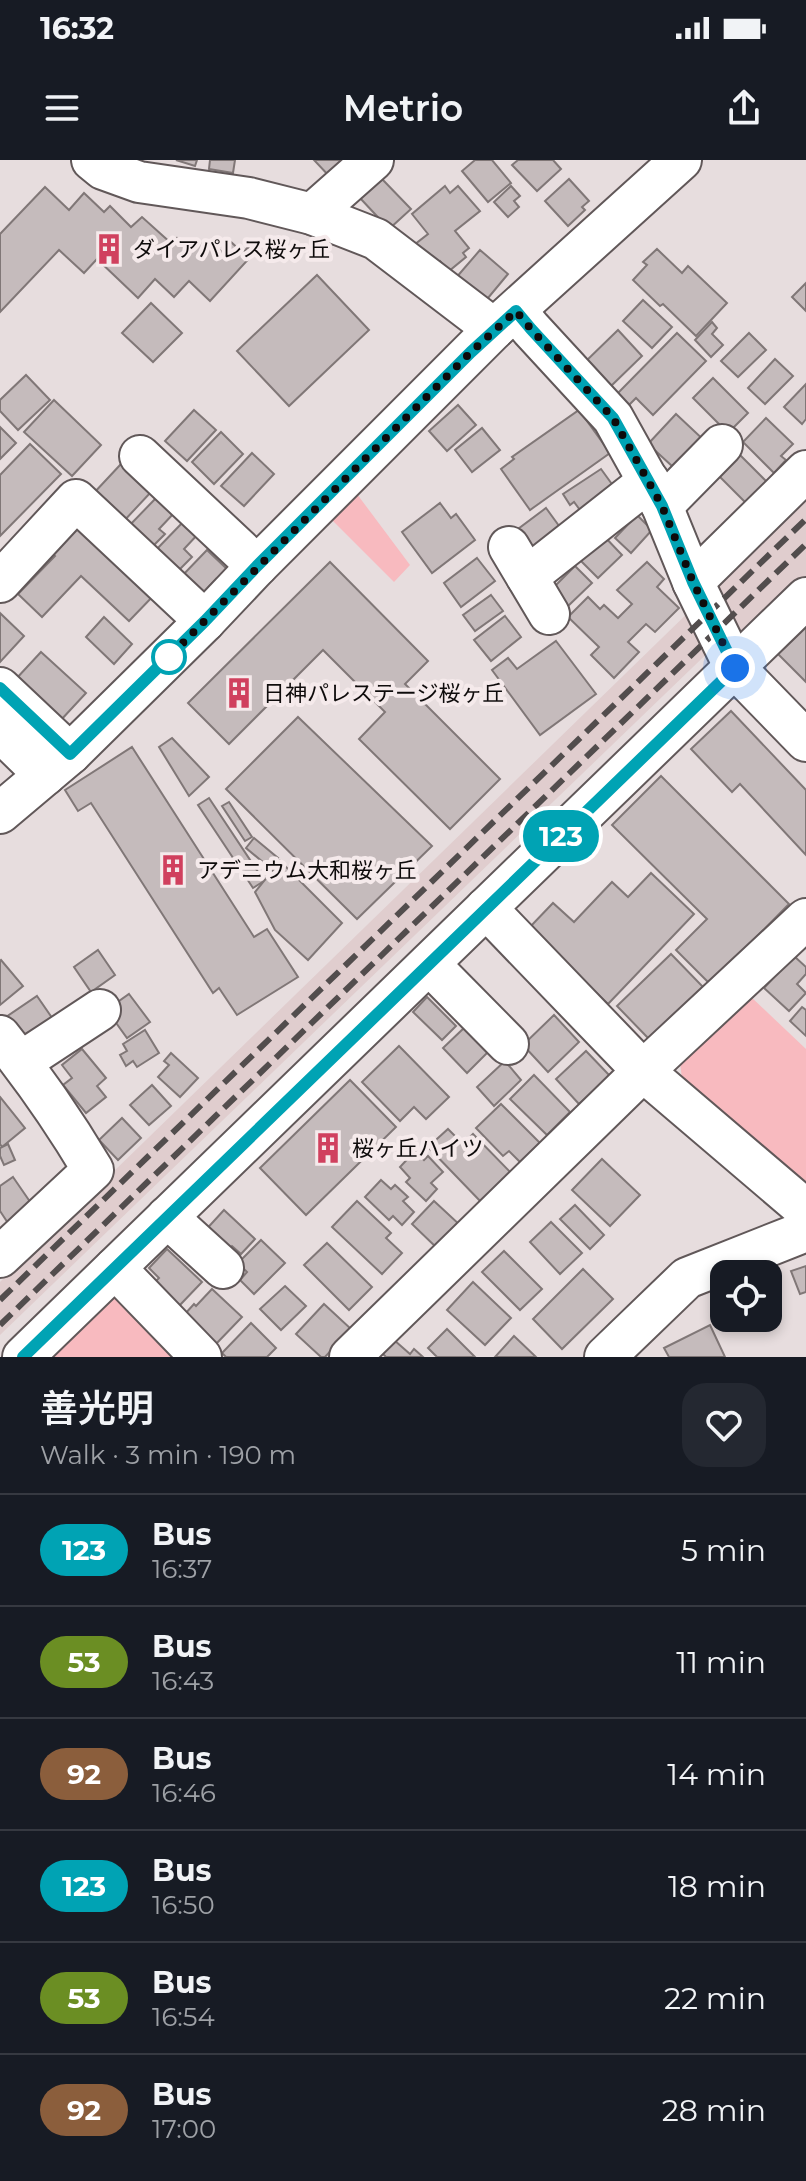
<!DOCTYPE html>
<html lang="en">
<head>
<meta charset="utf-8">
<style>
	body { margin:0; font-family:Montserrat,"Noto Sans JP",sans-serif; background:#242831; color:#f1f3f6; height:100vh; display:flex; flex-direction:column; font-size:30px; white-space:nowrap }
	* { box-sizing:border-box; margin:0 }
	p { font-size:26px; color:#9ea1a6 }
	.icon { flex:none; width:44px; height:44px; fill:none; stroke:currentColor; stroke-width:2; stroke-linecap:round; stroke-linejoin:round }
	.map { position:relative; height:1197px; overflow:hidden }
	.details { display:flex; flex-direction:column; background:#171b24; flex:1 }
	.details>* { flex:none }
	.badge { padding:0 16px; border-radius:26px; font-size:28px; line-height:52px }
	.fabs { position:absolute; left:710px; top:1100px; display:grid; gap:16px }
	.fabs a { display:grid; place-items:center; width:72px; height:72px; border-radius:16px; background:#171b24; box-shadow:0 4px 12px #0003; font-size:40px }
	.you { position:absolute; width:40px; height:40px; margin:-20px; border:6px solid #fff; border-radius:50%; background:#1a73e8; box-shadow:0 0 0 12px #1a73e833 }
	.map>.badge { position:absolute; translate:-50% -50%; box-shadow:0 0 0 4px #fff }
	.round { display:grid; place-items:center; flex:none; width:84px; height:84px; border-radius:24px; background:#242831 }
	.summary { display:flex; align-items:center; justify-content:space-between; height:136px; padding:0 40px }
	h1 { font-size:38px; font-weight:600; line-height:60px }
	ul { padding:0; list-style:none }
	li { display:flex; align-items:center; gap:24px; height:112px; padding:0 40px; border-top:2px solid #363941 }
	li div { flex:1 }
	li b { display:block; font-size:30px }
	li em { font-style:normal }
	li .badge { min-width:88px; font-weight:700; text-align:center }
	.status { display:flex; justify-content:space-between; align-items:center; height:56px; padding:0 40px; background:#171b24; direction:ltr }
	.status svg { height:22px; fill:currentColor }
	header { display:flex; justify-content:space-between; align-items:center; height:104px; padding:0 40px; background:#171b24; font-size:36px; font-weight:600 }
	.map>svg:first-child { display:block }
	.built { fill:#e0cdce }
	.green { fill:#f8babf }
	.building { fill:#c5bbbc; stroke:#807777; stroke-width:2 }
	.lines { fill:none; stroke-linecap:round; stroke-linejoin:round }
	.minor-casing { stroke:#615859; stroke-width:44 }
	.minor { stroke:#fff; stroke-width:40 }
	.rail { stroke:#524d4d; stroke-width:6; stroke-dasharray:16 8; stroke-linecap:butt }
	.line-casing { stroke:#fff; stroke-width:18 }
	.line { stroke:#00a3b4; stroke-width:12 }
	.walk { stroke:#0e0b0b; stroke-width:8; stroke-dasharray:0 14.4 }
	.stop-dot { fill:#fff; stroke:#00a3b4; stroke-width:4 }
	.labels { text-anchor:middle; dominant-baseline:central; stroke-width:8; stroke-linejoin:round; paint-order:stroke }
	.poi-label { font-size:22px; fill:#0e0b0b; stroke:#f5eaeb; text-anchor:start }
</style>
</head>
<body>
<div class="status"><b>16:32</b><svg viewBox="0 0 49 12"><path d="M0 12V9h3v3zM5 12V6h3v6zM10 12V3h3v9zM15 12V0h3v12zM26 1h20v11H26zM47 4h2v5h-2z"/></svg></div>
<header><svg class="icon" aria-label="menu" viewBox="0 0 24 24"><path d="M4 6h16M4 12h16M4 18h16"/></svg>Metrio<svg class="icon" aria-label="share" viewBox="0 0 24 24"><path d="M12 15V3M7 8l5-5 5 5M5 13v7h14v-7"/></svg></header>
<div class="map">
<svg width="806" height="1197" viewBox="0 0 806 1197">
	<rect width="100%" height="100%" fill="#e7ddde"/>
	<g class="built">
		<path d="M806 331V419L742 481 709 425Z"/>
		<path d="M698 443 720 481 0 1175V1122Z"/>
	</g>
	<g class="green">
		<path d="M354 330 410 405 394 422 328 356Z"/>
		<path d="M749 835 806 889V1022L682 919 680 902Z"/>
		<path d="M121 1124 188 1197H44Z"/>
	</g>
	<g class="building">
		<path d="M176 0H197L195 6Z"/>
		<path d="M210 0H235L233 13 209 9Z"/>
		<path d="M314 0H353L332 19Z"/>
		<path d="M475 0H492L511 23 488 42 462 11Z"/>
		<path d="M518 0H553L561 9 537 31 512 5Z"/>
		<path d="M382 19 411 49 389 69 360 38Z"/>
		<path d="M569 19 589 41 582 47 585 50 568 66 545 41Z"/>
		<path d="M445 26 450 33 458 26 480 51 455 71 469 88 463 93 466 97 449 111 440 101 432 107 414 85 428 74 412 54Z"/>
		<path d="M511 26 520 36 514 41 519 47 508 57 494 42Z"/>
		<path d="M45 27 69 50 84 33 104 52 110 46 131 67 142 57 172 84 177 78 188 88 197 79 205 87 210 81 222 92 231 82 243 93 248 87 254 93 210 141 189 121 174 137 155 119 138 138 97 99 84 113 59 90 0 152V74Z"/>
		<path d="M657 89 682 113 688 106 727 143 696 176 663 144 660 146 633 120 647 105 643 102Z"/>
		<path d="M480 90 508 114 483 144 455 119Z"/>
		<path d="M317 115 369 170 289 246 237 191Z"/>
		<path d="M806 123V151L792 137Z"/>
		<path d="M643 140 672 167 652 188 623 161Z"/>
		<path d="M151 143 182 173 153 202 122 173Z"/>
		<path d="M712 162 717 168 712 174 723 185 711 197 695 180Z"/>
		<path d="M618 170 642 196 609 228 585 202Z"/>
		<path d="M677 173 706 201 653 255 636 238 627 247 616 235Z"/>
		<path d="M749 173 766 190 738 217 721 201Z"/>
		<path d="M775 199 793 216 765 244 748 228Z"/>
		<path d="M26 215 50 240 18 270 0 251V240Z"/>
		<path d="M713 218 748 253 728 273 693 238Z"/>
		<path d="M806 224V259L802 264 784 247Z"/>
		<path d="M54 240 101 285 72 316 24 272Z"/>
		<path d="M458 245 476 265 447 291 429 271Z"/>
		<path d="M194 250 216 270 187 301 165 281Z"/>
		<path d="M579 250 610 293 530 350 501 309 514 299 512 297Z"/>
		<path d="M676 254 708 284 688 306 680 298 672 306 648 284Z"/>
		<path d="M766 258 793 284 781 296 786 300 774 313 743 282Z"/>
		<path d="M0 267 16 283 0 299Z"/>
		<path d="M482 268 500 290 472 312 455 290Z"/>
		<path d="M221 272 243 294 214 324 192 302Z"/>
		<path d="M30 284 61 314 0 376V315Z"/>
		<path d="M252 293 274 314 244 346 221 326Z"/>
		<path d="M739 294 767 322 746 343 718 315Z"/>
		<path d="M121 304 151 332 122 363 92 335Z"/>
		<path d="M601 309 614 327 580 350 574 342 570 345 563 334Z"/>
		<path d="M158 336 175 352 159 369 165 374 149 390 126 369Z"/>
		<path d="M440 343 451 358 456 354 475 380 432 413 402 372Z"/>
		<path d="M546 348 562 370 531 394 514 372Z"/>
		<path d="M637 355 652 370 631 393 615 378Z"/>
		<path d="M81 359 157 432 129 461 81 416 42 457 18 434 55 396 50 391Z"/>
		<path d="M185 360 199 373 184 389 192 397 175 414 153 393Z"/>
		<path d="M602 374 622 395 598 418 577 397Z"/>
		<path d="M207 390 229 411 219 422 216 419 199 437 180 418Z"/>
		<path d="M477 398 495 421 461 447 444 423Z"/>
		<path d="M330 402 428 501 405 524 500 619 450 669 359 579 385 552 323 490 229 584 188 543Z"/>
		<path d="M647 402 664 419 657 427 679 448 655 472 646 464 628 482 639 492 614 518 591 495 599 487 568 457 588 437 600 449 604 445 618 458 632 444 617 430Z"/>
		<path d="M575 406 592 423 567 447 551 430Z"/>
		<path d="M491 435 503 451 475 471 463 455Z"/>
		<path d="M0 453 24 476 0 502Z"/>
		<path d="M505 456 521 477 491 501 474 480Z"/>
		<path d="M104 457 132 484 114 504 86 477Z"/>
		<path d="M806 466V522L778 494Z"/>
		<path d="M556 481 596 534 540 575 492 510 508 498 517 509Z"/>
		<path d="M41 492 86 533 60 561 15 520Z"/>
		<path d="M731 551 806 630V695L740 624 732 632 691 589Z"/>
		<path d="M298 557 432 686 357 759 226 629Z"/>
		<path d="M172 578 209 617 189 636 159 587Z"/>
		<path d="M132 587 254 777 267 769 298 817 237 855 219 828 213 833 91 643 78 651 65 630Z"/>
		<path d="M661 616 789 744 710 824 676 790 707 759 612 665Z"/>
		<path d="M209 638 264 721 253 728 198 645Z"/>
		<path d="M229 642 252 677 245 681 222 646Z"/>
		<path d="M254 678 278 698 270 708 246 688Z"/>
		<path d="M280 701 342 763 308 800 275 770 255 732Z"/>
		<path d="M651 713 694 754 608 844 529 768 553 743 574 762 612 722 628 737Z"/>
		<path d="M98 790 115 815 91 832 74 807Z"/>
		<path d="M671 794 703 827 649 879 617 846Z"/>
		<path d="M794 796 806 807V814L797 824 806 833 789 851 764 828Z"/>
		<path d="M1 800 23 826 0 845V801Z"/>
		<path d="M129 834 150 862 127 878 114 860 119 856 112 846Z"/>
		<path d="M37 836 57 865 33 882 27 873 18 880 3 859Z"/>
		<path d="M427 837 456 866 442 880 413 852Z"/>
		<path d="M802 847 806 850V876L790 861Z"/>
		<path d="M554 855 579 882 548 912 523 885Z"/>
		<path d="M464 868 488 892 467 913 443 888Z"/>
		<path d="M145 870 159 893 137 907 133 901 126 906 120 895 127 891 123 884Z"/>
		<path d="M399 886 449 937 426 959 414 947 400 961 362 922Z"/>
		<path d="M82 889 106 918 97 926 106 937 86 953 63 925 72 918 62 905Z"/>
		<path d="M586 891 610 916 579 944 556 919Z"/>
		<path d="M171 893 198 918 180 937 158 917 169 905 164 901Z"/>
		<path d="M505 901 521 920 494 946 477 927Z"/>
		<path d="M534 915 570 952 547 975 510 939Z"/>
		<path d="M350 920 396 967 306 1055 260 1008Z"/>
		<path d="M152 925 171 946 149 965 130 945Z"/>
		<path d="M0 937 25 968 2 987 0 984Z"/>
		<path d="M501 944 540 983 520 1002 509 991 503 996 476 968Z"/>
		<path d="M122 958 141 978 118 1000 99 980Z"/>
		<path d="M448 969 463 984 473 974 513 1015 483 1044 428 987Z"/>
		<path d="M8 984 15 1000 4 1005 0 996V988Z"/>
		<path d="M415 991 424 1000 428 996 443 1012 431 1023 437 1029 426 1041 406 1022 410 1018 400 1007Z"/>
		<path d="M602 999 640 1035 610 1066 572 1030Z"/>
		<path d="M13 1017 35 1049 10 1066 0 1051V1026Z"/>
		<path d="M381 1020 391 1029 395 1025 408 1037 403 1041 414 1052 402 1065 393 1056 389 1060 365 1037Z"/>
		<path d="M357 1041 391 1073 386 1078 402 1093 382 1114 332 1067Z"/>
		<path d="M434 1041 461 1066 439 1090 412 1064Z"/>
		<path d="M575 1045 604 1075 590 1089 560 1059Z"/>
		<path d="M224 1050 255 1079 241 1094 232 1086 223 1095 202 1074Z"/>
		<path d="M551 1062 582 1093 560 1114 530 1082Z"/>
		<path d="M261 1080 285 1103 254 1134 240 1120 247 1112 238 1103Z"/>
		<path d="M327 1083 372 1127 349 1150 304 1105Z"/>
		<path d="M167 1089 202 1122 179 1146 154 1123 159 1118 149 1108Z"/>
		<path d="M504 1091 542 1129 520 1150 482 1112Z"/>
		<path d="M806 1106V1132L800 1134 791 1111Z"/>
		<path d="M583 1109 613 1139 562 1189 533 1159Z"/>
		<path d="M473 1122 511 1158 485 1185 447 1150Z"/>
		<path d="M285 1126 306 1146 281 1170 260 1149Z"/>
		<path d="M212 1129 242 1157 215 1185 184 1155 194 1144 196 1146Z"/>
		<path d="M324 1144 351 1169 325 1197H321L296 1174Z"/>
		<path d="M251 1163 276 1188 267 1197H226L222 1193Z"/>
		<path d="M710 1165 725 1197H669L664 1188Z"/>
		<path d="M447 1169 475 1197H437L428 1188Z"/>
		<path d="M514 1176 536 1197H495Z"/>
		<path d="M394 1180 410 1194 414 1189 423 1197H386L382 1193Z"/>
	</g>
	<g class="lines">
		<defs>
			<g id="minor">
				<path d="M92 0 103 9 139 22 249 38 312 54 376 79 494 169"/>
				<path d="M312 54 373 0"/>
				<path d="M516 151 531 169 613 258 662 346 693 422 735 508 806 581"/>
				<path d="M140 296 257 406"/>
				<path d="M662 346 722 285"/>
				<path d="M509 387 549 454"/>
				<path d="M527 417 649 321"/>
				<path d="M0 422 76 340 205 461"/>
				<path d="M693 422 806 311"/>
				<path d="M0 528 70 594"/>
				<path d="M0 571 45 615"/>
				<path d="M0 653 70 594 205 461 257 406 494 169 681 0"/>
				<path d="M486 748 643 911 806 1050"/>
				<path d="M429 804 508 884"/>
				<path d="M0 876C34 918 65 963 93 1010L0 1097"/>
				<path d="M21 902 100 850"/>
				<path d="M167 1057 223 1108"/>
				<path d="M115 1108 201 1197"/>
				<path d="M23 1197 806 438"/>
				<path d="M350 1197 643 911 806 759"/>
				<path d="M605 1197 687 1118 806 1071"/>
			</g>
		</defs>
		<use href="#minor" class="minor-casing"/>
		<use href="#minor" class="minor"/>
		<g class="rail">
			<path d="M0 1140 806 359"/>
			<path d="M0 1165 806 384"/>
		</g>
	</g>
	<g class="lines">
		<defs>
			<path id="line" d="M0 528 70 594 205 461 257 406 471 192 516 151 531 169 613 258 662 346 693 422 735 508 23 1197"/>
		</defs>
		<use href="#line" class="line-casing"/>
		<use href="#line" class="line"/>
		<path class="walk" d="M169 497 166 500 471 192 516 151 531 169 613 258 662 346 693 422 735 508"/>
	</g>
	<defs>
		<symbol id="building-bare" viewBox="-9 -9 18 18"><path d="M-4-6H4V6H1V3H-1V6H-4ZM-2.5-4.3h1.7v1.8h-1.7ZM.8-4.3h1.7v1.8H.8ZM-2.5-1h1.7V.8h-1.7ZM.8-1h1.7V.8H.8Z" fill="#d0405e" stroke="#f5eaeb" stroke-width="2.5" paint-order="stroke"/></symbol>
	</defs>
	<g fill-rule="evenodd">
		<use href="#building-bare" x="87" y="67" width="44" height="44"/>
		<use href="#building-bare" x="217" y="511" width="44" height="44"/>
		<use href="#building-bare" x="151" y="688" width="44" height="44"/>
		<use href="#building-bare" x="306" y="966" width="44" height="44"/>
	</g>
	<circle class="stop-dot" cx="169" cy="497" r="16"/>
	<g class="labels">
		<g class="poi-label">
			<text x="133" y="89">ダイアパレス桜ヶ丘</text>
			<text x="263" y="533">日神パレステージ桜ヶ丘</text>
			<text x="197" y="710">アデニウム大和桜ヶ丘</text>
			<text x="352" y="988">桜ヶ丘ハイツ</text>
		</g>
	</g>
</svg>
<div class="fabs">
<a><svg class="icon" aria-label="locate" viewBox="0 0 24 24"><circle cx="12" cy="12" r="6"/><path d="M12 2v4M12 18v4M2 12h4M18 12h4"/></svg></a>
</div>
<div class="you" style="left:735px;top:508px"></div>
<b class="badge" style="left:561px;top:676px;background:#00a3b4;color:#fff">123</b>
</div>
<section class="details">
<div class="summary"><div><h1>善光明</h1><p>Walk · 3 min · 190 m</p></div><a class="round"><svg class="icon" aria-label="heart" viewBox="0 0 24 24"><path d="M12 20l-8-8c-3-5 5-10 8-4 3-6 11-1 8 4z"/></svg></a></div>
<ul>
<li><span class="badge" style="background:#00a3b4;color:#fff">123</span><div><b>Bus</b><p>16:37</p></div><em>5 min</em></li>
<li><span class="badge" style="background:#6b8e23;color:#fff">53</span><div><b>Bus</b><p>16:43</p></div><em>11 min</em></li>
<li><span class="badge" style="background:#8b5e3c;color:#fff">92</span><div><b>Bus</b><p>16:46</p></div><em>14 min</em></li>
<li><span class="badge" style="background:#00a3b4;color:#fff">123</span><div><b>Bus</b><p>16:50</p></div><em>18 min</em></li>
<li><span class="badge" style="background:#6b8e23;color:#fff">53</span><div><b>Bus</b><p>16:54</p></div><em>22 min</em></li>
<li><span class="badge" style="background:#8b5e3c;color:#fff">92</span><div><b>Bus</b><p>17:00</p></div><em>28 min</em></li>
</ul>
</section>
</body>
</html>
